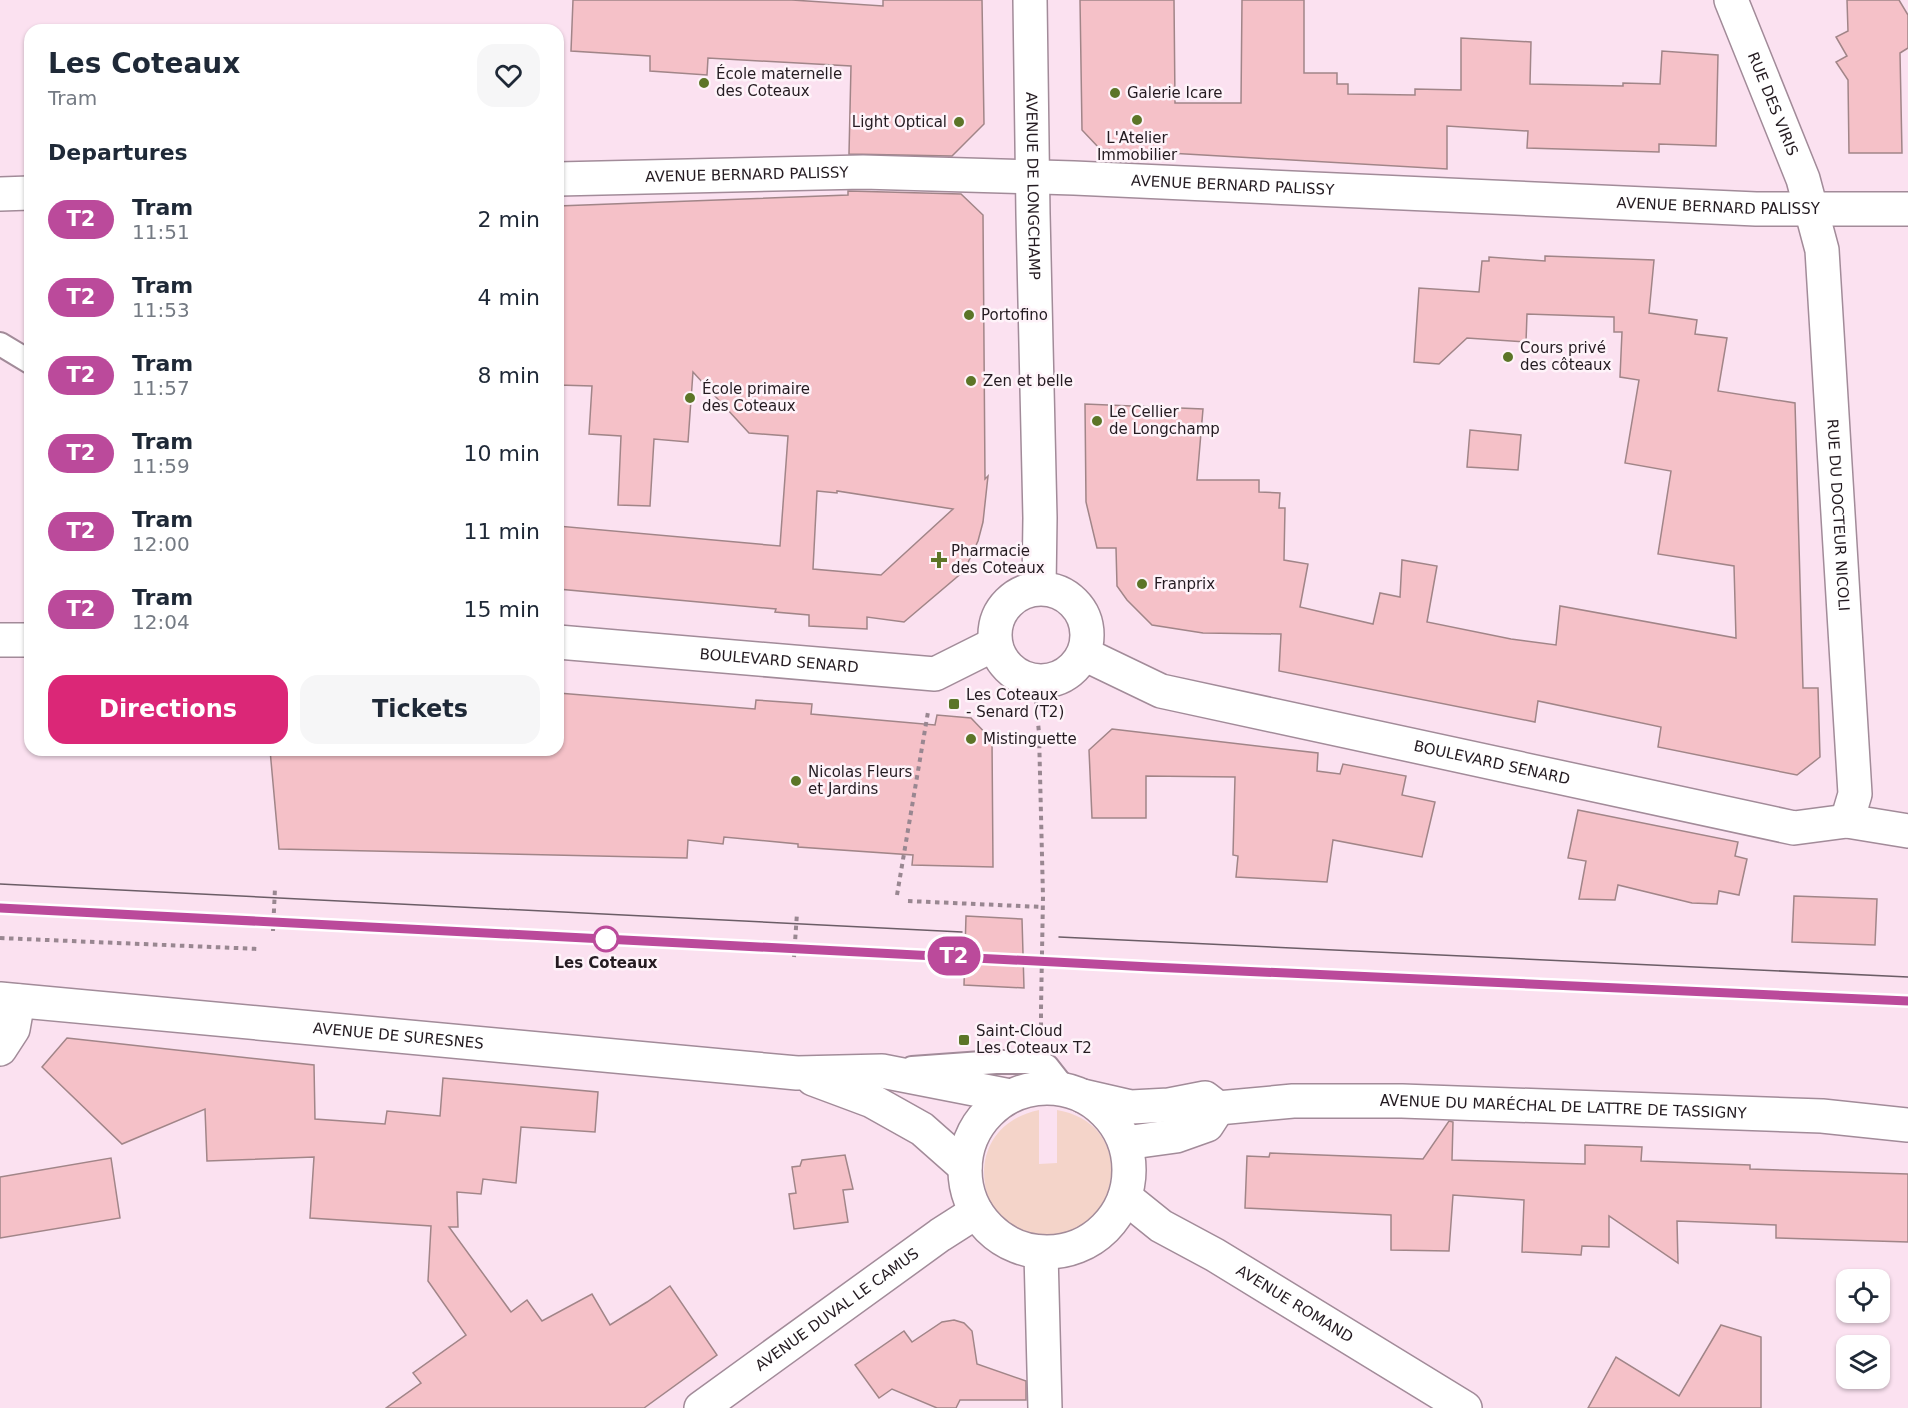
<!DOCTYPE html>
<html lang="en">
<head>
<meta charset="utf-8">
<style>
	body { margin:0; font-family:"DejaVu Sans",sans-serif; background:#f6f6f7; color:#1f2937; height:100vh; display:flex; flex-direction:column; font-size:22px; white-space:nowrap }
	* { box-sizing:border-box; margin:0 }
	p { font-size:20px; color:#747a83 }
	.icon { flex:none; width:33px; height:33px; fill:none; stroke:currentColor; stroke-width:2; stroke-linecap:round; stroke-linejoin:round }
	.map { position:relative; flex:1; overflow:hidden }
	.sheet { position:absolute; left:24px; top:24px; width:540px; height:732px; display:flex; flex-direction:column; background:#fff; border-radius:18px; box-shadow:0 2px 4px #0004 }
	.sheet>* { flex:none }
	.badge { padding:0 12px; border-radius:20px; font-size:21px; line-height:39px }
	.buttons { position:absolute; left:1836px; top:1269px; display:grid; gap:12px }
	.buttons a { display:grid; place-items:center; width:54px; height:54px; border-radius:12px; background:#fff; box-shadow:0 2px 4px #0004; font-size:30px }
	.map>.badge { position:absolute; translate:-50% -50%; box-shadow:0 0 0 3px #fff }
	h2 { padding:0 24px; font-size:22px; line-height:54px }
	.round { display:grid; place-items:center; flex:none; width:63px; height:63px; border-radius:18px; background:#f6f6f7 }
	.head { display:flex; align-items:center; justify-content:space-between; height:102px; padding:0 24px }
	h1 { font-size:28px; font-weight:800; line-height:45px }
	.button { display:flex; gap:12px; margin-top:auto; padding:12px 24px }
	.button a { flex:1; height:69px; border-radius:18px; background:#db2777; color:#fff; font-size:24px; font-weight:800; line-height:69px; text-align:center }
	.button a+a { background:#f6f6f7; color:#1f2937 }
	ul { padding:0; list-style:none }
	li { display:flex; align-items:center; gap:18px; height:78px; padding:0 24px }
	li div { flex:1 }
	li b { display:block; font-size:22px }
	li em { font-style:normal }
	li .badge { min-width:66px; font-weight:700; text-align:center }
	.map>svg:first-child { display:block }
	.green { fill:#f4d4c9 }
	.building { fill:#f5c1c8; stroke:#a18588; stroke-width:1.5; fill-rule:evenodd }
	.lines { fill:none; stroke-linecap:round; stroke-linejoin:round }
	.service-casing { stroke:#a28b99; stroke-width:26 }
	.minor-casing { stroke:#a28b99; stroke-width:36 }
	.tertiary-casing { stroke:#a28b99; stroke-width:36 }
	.path { stroke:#998791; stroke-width:4; stroke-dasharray:4.5 4.5; stroke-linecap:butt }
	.service { stroke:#fff; stroke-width:22 }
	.minor { stroke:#fff; stroke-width:33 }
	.tertiary { stroke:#fff; stroke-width:33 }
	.tram { stroke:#6b5d66; stroke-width:1.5 }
	.path-bridge { stroke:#998791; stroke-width:4; stroke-dasharray:4.5 4.5; stroke-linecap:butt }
	.line-casing { stroke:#fff; stroke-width:14 }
	.line { stroke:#bb4a9b; stroke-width:9 }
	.poi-dot { fill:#5c7527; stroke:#fef3f9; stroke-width:2 }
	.stop-dot { fill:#fff; stroke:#bb4a9b; stroke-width:3 }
	.labels { text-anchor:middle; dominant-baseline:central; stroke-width:5; stroke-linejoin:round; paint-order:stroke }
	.poi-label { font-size:15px; fill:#241b21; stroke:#fef3f9; text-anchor:start }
	.street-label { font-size:15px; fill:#241b21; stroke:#fef3f9 }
	.stop-label { font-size:15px; font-weight:bold; fill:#241b21; stroke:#fef3f9 }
</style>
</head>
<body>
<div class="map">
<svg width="1908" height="1408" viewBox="0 0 1908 1408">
	<rect width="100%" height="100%" fill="#fbe1f0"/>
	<path class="green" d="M1039 1110V1164L1057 1163V1110C1150 1126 1113 1261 1025 1232 1010 1227 995 1215 989 1200 974 1158 994 1119 1039 1110Z"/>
	<g class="building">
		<path d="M573 0H792L883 6V0H982L984 124 952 156 849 154 851 66 708 58 707 75 650 71V56L571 51Z"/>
		<path d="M1080 0H1174L1175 103H1241L1242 0H1304V73H1337V84H1348V94L1415 95V89L1461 90V38L1531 42 1530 84 1623 86V83L1660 84 1662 51 1718 55 1716 146 1659 144V152L1527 148 1528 131 1447 126V169L1100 149 1082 130Z"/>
		<path d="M1847 0H1899L1908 15V48L1900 53 1902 153H1849L1848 80 1836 62 1847 56 1836 37 1848 31Z"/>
		<path d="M848 191 961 194 983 215 985 479 988 476 983 522 978 541 964 571 904 622 867 617V629L809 626V615L775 612 776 609 558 589V526L780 546 788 436 749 433 693 372 688 442 654 439 650 506 618 505 621 436 589 434 592 386 558 385V206L848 195ZM817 491 837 493V491L953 509 881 575 813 569Z"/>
		<path d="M1545 256 1654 260 1649 313 1697 320 1695 334 1727 338 1718 391 1795 403 1803 688H1818L1820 757 1797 775 1658 747 1661 727 1538 701 1535 722 1279 671 1281 634 1203 633 1152 625 1127 600 1117 586 1116 548H1097L1086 502 1085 404 1203 409 1197 480H1259V492L1280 493 1279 508H1285L1284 560 1308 564 1300 607 1373 624 1380 593 1400 597 1402 560 1437 566 1427 622 1511 639 1556 645 1560 606 1736 638 1734 566 1658 554 1671 471 1625 463 1639 380 1620 377 1622 332H1614V317L1527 314 1526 342 1467 338 1439 364 1414 362 1419 288 1479 292 1482 261H1489V257L1545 261Z"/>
		<path d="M1470 430 1521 435 1518 470 1467 467Z"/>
		<path d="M558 693 755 709 756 700 812 704 811 714 935 725 937 715 971 718 992 740 993 867 912 865 913 855 798 847V844L724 837 723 844 688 840 687 858 279 849 270 750H558Z"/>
		<path d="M1112 729 1318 753 1317 771 1340 774 1343 764 1406 776 1402 795 1435 802 1422 857 1333 840 1327 882 1236 877 1238 856 1233 855 1235 777 1146 776V818H1092L1089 750Z"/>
		<path d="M1578 810 1738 842 1735 856 1747 859 1739 895 1719 891 1717 904 1692 903 1618 885 1615 900 1579 899 1586 861 1568 858Z"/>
		<path d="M1794 896 1877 899 1875 945 1792 942Z"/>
		<path d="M966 916 1022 919 1024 988 964 985Z"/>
		<path d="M67 1038 314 1065 315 1119 385 1124 387 1111 440 1116 443 1078 598 1092 595 1132 521 1127 516 1183 483 1179 481 1194 457 1192 458 1227H449L511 1312 527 1300 542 1321 592 1294 610 1325 647 1302 670 1286 717 1355 644 1408H386L421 1383 413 1373 466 1335 428 1281 431 1226 310 1218 314 1157 207 1161 205 1109 122 1144 42 1067Z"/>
		<path d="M1449 1121 1453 1122 1452 1160 1585 1164V1145L1642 1147 1641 1161 1750 1165V1169L1908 1174V1242L1776 1238V1225L1677 1221 1678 1263 1609 1216V1247L1582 1246 1581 1255 1522 1252 1524 1200 1453 1195 1449 1251 1391 1250V1215L1245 1208 1247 1156 1269 1157 1270 1153 1423 1159Z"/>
		<path d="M845 1155 853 1189 843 1190 848 1222 794 1229 789 1194 796 1193 792 1167 800 1166 802 1160Z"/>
		<path d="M111 1158 120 1218 0 1238V1177Z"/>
		<path d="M954 1320 964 1323 972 1331 977 1364 1026 1381V1400H960L956 1408H937L892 1389 879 1398 855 1365 904 1331 912 1342 942 1322Z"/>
		<path d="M1721 1325 1761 1337V1408H1588L1616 1357 1679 1396Z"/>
	</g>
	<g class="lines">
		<defs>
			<g id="service">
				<path d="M0 344 30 362"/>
				<path d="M912 1068 996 1062H1040L1047 1066 1065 1089"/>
			</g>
			<g id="minor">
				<path id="s1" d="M1731 0 1803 179 1822 250 1855 794 1847 821"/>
				<path id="s2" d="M558 179 863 172 1074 178 1756 209H1908"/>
				<path d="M0 194 30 193"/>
				<path id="s3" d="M1084 654 1161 691 1794 828 1847 821 1908 831"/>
				<path id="s4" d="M0 999 797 1073 882 1071 1010 1096"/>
				<path d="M0 1049 13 1029 18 1001"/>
				<path d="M813 1079 872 1101 922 1129 965 1167"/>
				<circle cx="1047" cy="1170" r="82"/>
				<path id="s5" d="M1083 1096 1131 1107 1169 1105 1205 1098 1218 1108 1293 1101H1402L1822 1116 1908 1125"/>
				<path d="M1125 1143 1176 1136 1207 1125 1218 1108"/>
				<path id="s6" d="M1125 1197 1161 1226 1215 1255 1465 1408"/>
				<path d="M1041 1253 1045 1408"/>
				<path id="s7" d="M701 1408 940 1235 976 1212"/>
			</g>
			<g id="tertiary">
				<path id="s8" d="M1030 0 1033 214 1040 518 1039 588"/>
				<circle cx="1041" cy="635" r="46"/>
				<path d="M0 640H30"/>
				<path id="s9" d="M558 642 935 674 995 644"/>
			</g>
		</defs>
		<use href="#service" class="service-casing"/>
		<use href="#minor" class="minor-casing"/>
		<use href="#tertiary" class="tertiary-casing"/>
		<g class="path">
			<path d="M1034 681 1039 733 1043 897"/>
			<path d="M897 895 928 712"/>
			<path d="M908 901 1043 907"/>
			<path d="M273 931 275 888"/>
			<path d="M0 938 259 949"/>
			<path d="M794 957 797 913"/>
			<path d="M1041 1027V1009"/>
		</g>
		<use href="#service" class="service"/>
		<use href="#minor" class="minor"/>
		<use href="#tertiary" class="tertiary"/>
		<g class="tram">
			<path d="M0 884 962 932"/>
			<path d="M0 908 962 957"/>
			<path d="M1059 937 1908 977"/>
			<path d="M1060 962 1908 1001"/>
		</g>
		<path class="path-bridge" d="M1041 1009 1043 897"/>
	</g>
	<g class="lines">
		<defs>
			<path id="line" d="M0 908 1151 967 1908 1001"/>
		</defs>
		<use href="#line" class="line-casing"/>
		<use href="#line" class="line"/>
	</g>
	<g class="poi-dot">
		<circle cx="704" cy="83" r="6"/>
		<circle cx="1115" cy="93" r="6"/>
		<circle cx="1137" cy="120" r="6"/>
		<circle cx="959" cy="122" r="6"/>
		<circle cx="969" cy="315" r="6"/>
		<circle cx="1508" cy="357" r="6"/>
		<circle cx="971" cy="381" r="6"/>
		<circle cx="690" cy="398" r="6"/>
		<circle cx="1097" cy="421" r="6"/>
		<path d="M936 551h6v6h6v6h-6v6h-6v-6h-6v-6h6z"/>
		<circle cx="1142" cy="584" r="6"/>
		<rect x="948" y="698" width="12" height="12" rx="3"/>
		<circle cx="971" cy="739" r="6"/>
		<circle cx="796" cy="781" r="6"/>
		<rect x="958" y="1034" width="12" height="12" rx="3"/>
	</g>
	<circle class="stop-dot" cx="606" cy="939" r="12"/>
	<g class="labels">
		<g class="poi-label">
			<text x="716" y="74">École maternelle<tspan x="716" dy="17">des Coteaux</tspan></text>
			<text x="1127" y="93">Galerie Icare</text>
			<text x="947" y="122" text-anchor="end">Light Optical</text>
			<text x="1137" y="138" text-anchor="middle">L'Atelier<tspan x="1137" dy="17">Immobilier</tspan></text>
			<text x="981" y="315">Portofino</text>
			<text x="1520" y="348">Cours privé<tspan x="1520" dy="17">des côteaux</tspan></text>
			<text x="983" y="381">Zen et belle</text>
			<text x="702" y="389">École primaire<tspan x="702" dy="17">des Coteaux</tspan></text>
			<text x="1109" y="412">Le Cellier<tspan x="1109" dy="17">de Longchamp</tspan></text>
			<text x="951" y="551">Pharmacie<tspan x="951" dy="17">des Coteaux</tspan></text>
			<text x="1154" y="584">Franprix</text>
			<text x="966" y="695">Les Coteaux<tspan x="966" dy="17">- Senard (T2)</tspan></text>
			<text x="983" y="739">Mistinguette</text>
			<text x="808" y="772">Nicolas Fleurs<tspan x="808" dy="17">et Jardins</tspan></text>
			<text x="976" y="1031">Saint-Cloud<tspan x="976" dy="17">Les Coteaux T2</tspan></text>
		</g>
		<g class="street-label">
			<text stroke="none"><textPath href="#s1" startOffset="112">RUE DES VIRIS</textPath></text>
			<text stroke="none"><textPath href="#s2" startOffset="189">AVENUE BERNARD PALISSY</textPath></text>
			<text stroke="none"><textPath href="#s2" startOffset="675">AVENUE BERNARD PALISSY</textPath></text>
			<text stroke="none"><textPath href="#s8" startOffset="186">AVENUE DE LONGCHAMP</textPath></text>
			<text stroke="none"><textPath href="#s2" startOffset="1161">AVENUE BERNARD PALISSY</textPath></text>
			<text stroke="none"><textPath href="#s1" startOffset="532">RUE DU DOCTEUR NICOLI</textPath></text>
			<text stroke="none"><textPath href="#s9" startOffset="222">BOULEVARD SENARD</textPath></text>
			<text stroke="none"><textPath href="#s3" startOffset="424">BOULEVARD SENARD</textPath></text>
			<text stroke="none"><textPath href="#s4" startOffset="400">AVENUE DE SURESNES</textPath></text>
			<text stroke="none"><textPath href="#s5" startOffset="486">AVENUE DU MARÉCHAL DE LATTRE DE TASSIGNY</textPath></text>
			<text stroke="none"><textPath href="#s6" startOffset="201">AVENUE ROMAND</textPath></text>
			<text stroke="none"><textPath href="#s7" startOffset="168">AVENUE DUVAL LE CAMUS</textPath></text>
		</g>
		<g class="stop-label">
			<text x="606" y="963">Les Coteaux</text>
		</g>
	</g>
</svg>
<div class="buttons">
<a><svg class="icon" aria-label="locate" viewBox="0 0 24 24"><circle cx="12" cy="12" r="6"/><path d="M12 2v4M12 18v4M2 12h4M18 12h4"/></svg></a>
<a><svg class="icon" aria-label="layers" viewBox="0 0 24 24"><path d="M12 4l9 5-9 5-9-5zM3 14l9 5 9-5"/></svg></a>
</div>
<b class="badge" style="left:954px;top:956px;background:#bb4a9b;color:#fff">T2</b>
<section class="sheet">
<div class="head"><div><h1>Les Coteaux</h1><p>Tram</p></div><a class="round"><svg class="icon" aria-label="heart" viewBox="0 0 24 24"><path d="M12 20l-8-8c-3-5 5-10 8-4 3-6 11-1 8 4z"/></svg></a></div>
<h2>Departures</h2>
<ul>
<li><span class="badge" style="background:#bb4a9b;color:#fff">T2</span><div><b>Tram</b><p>11:51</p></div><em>2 min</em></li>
<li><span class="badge" style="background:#bb4a9b;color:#fff">T2</span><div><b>Tram</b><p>11:53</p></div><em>4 min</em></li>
<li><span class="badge" style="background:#bb4a9b;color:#fff">T2</span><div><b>Tram</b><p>11:57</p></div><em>8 min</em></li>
<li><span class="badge" style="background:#bb4a9b;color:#fff">T2</span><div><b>Tram</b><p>11:59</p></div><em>10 min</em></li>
<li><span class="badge" style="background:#bb4a9b;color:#fff">T2</span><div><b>Tram</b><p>12:00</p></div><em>11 min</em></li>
<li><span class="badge" style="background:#bb4a9b;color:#fff">T2</span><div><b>Tram</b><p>12:04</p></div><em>15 min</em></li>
</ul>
<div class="button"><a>Directions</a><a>Tickets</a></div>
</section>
</div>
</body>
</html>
